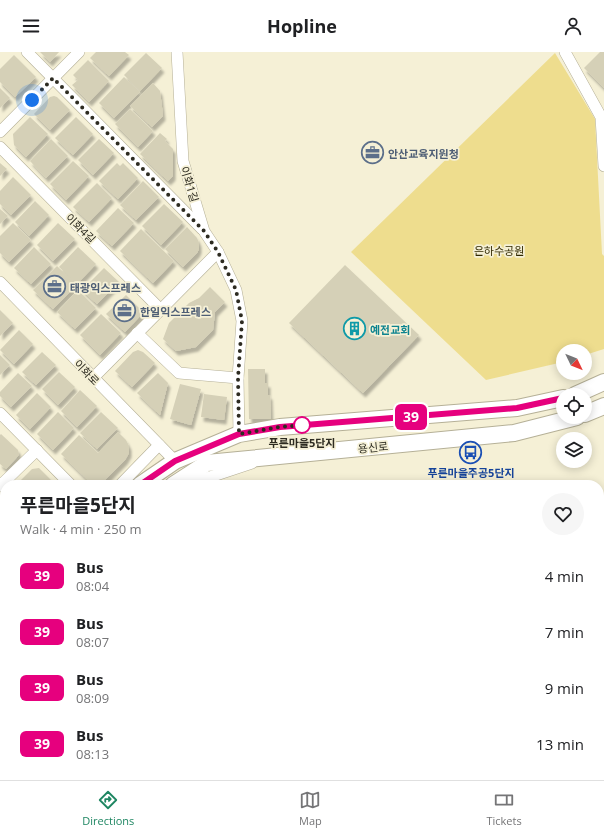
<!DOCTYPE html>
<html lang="en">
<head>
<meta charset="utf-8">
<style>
	body { margin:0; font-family:"Open Sans","Noto Sans KR",sans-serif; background:#f6f6f6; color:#202124; height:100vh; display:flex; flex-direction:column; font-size:15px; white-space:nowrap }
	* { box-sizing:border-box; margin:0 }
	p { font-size:13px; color:#757577 }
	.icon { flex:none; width:22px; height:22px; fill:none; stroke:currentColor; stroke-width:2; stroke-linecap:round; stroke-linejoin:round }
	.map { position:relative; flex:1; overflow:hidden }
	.side { position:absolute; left:0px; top:428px; width:604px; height:300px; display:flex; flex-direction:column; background:#fff; border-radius:16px 16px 0 0; box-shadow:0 2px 10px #0003 }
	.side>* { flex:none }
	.badge { padding:0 8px; border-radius:6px; font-size:14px; line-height:26px }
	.needle { width:26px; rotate:133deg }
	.fabs { position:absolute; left:556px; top:292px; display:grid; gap:8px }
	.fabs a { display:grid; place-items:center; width:36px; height:36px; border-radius:50%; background:#fff; box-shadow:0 2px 10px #0003; font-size:20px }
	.you { position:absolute; width:20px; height:20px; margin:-10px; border:3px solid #fff; border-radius:50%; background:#1a73e8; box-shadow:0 0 0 6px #1a73e833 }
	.map>.badge { position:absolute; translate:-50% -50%; box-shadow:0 0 0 2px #fff }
	.round { display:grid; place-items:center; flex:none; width:42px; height:42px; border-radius:21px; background:#f6f6f6 }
	.headline { display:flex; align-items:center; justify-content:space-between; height:68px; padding:0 20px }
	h1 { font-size:19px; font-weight:700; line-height:30px }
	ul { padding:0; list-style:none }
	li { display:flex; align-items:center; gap:12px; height:56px; padding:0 20px }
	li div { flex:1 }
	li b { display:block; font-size:15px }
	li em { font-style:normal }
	li .badge { min-width:44px; font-weight:700; text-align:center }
	header { display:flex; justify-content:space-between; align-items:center; height:52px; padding:0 20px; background:#fff; font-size:18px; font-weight:700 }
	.dock { display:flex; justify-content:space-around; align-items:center; height:56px; border-top:1px solid #e0e0e0; background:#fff; font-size:11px; color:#757577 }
	.dock a { display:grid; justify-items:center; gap:2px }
	.dock .active { color:#1e8662 }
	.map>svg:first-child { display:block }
	.green { fill:#eedd8e }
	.building { fill:#d5d0b7; filter:url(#shadow) }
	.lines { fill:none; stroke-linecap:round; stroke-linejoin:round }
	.minor-casing { stroke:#b5b097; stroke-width:12 }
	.secondary-casing { stroke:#b5b097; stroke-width:18 }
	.minor { stroke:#fff; stroke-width:11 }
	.secondary { stroke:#fff; stroke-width:16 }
	.line-casing { stroke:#fff; stroke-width:9 }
	.line { stroke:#e6007e; stroke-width:6 }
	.walk { stroke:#2d2b21; stroke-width:4; stroke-dasharray:0 7.2 }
	.stop-dot { fill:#fff; stroke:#e6007e; stroke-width:2 }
	.labels { text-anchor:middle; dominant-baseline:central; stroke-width:3.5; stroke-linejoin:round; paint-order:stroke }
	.service-label { font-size:11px; font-weight:bold; fill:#4e5e75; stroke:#f5f0d6; text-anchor:start }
	.street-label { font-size:11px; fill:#2d2b21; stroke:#f5f0d6 }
	.park-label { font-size:11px; fill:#332b02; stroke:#f5f0d6 }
	.culture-label { font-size:11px; font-weight:bold; fill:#0d838f; stroke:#f5f0d6; text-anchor:start }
	.stop-label { font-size:11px; font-weight:bold; fill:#2d2b21; stroke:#f5f0d6 }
	.transit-label { font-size:11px; font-weight:bold; fill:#164399; stroke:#f5f0d6 }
</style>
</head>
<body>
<header><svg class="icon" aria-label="menu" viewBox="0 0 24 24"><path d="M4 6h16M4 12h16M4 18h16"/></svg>Hopline<svg class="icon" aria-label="person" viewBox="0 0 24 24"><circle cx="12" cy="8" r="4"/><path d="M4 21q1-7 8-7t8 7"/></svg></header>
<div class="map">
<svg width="604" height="728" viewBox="0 0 604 728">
	<defs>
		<filter id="shadow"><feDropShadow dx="2.5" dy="4.5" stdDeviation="1" flood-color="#0004"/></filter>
	</defs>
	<rect width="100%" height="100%" fill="#f5f0d6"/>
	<path class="green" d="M555 1 595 67 602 202 604 204V297L585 303V299H563V310L486 328 351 200Z"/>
	<g class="building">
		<path d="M40 0H59L50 10Z"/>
		<path d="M96 0H125L129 3 109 24 90 6Z"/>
		<path d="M600 0H604V36L584 16Z"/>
		<path d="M146 1 162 16 140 39 124 23Z"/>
		<path d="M14 3 36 25 15 45 0 30V17Z"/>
		<path d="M88 8 109 29 89 50 72 33 78 28 73 23Z"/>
		<path d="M124 25 140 40 114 66 99 51Z"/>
		<path d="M153 31 160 39 163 64 152 75 130 54Z"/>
		<path d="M0 36 10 46 0 56Z"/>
		<path d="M54 44 57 45 70 58 50 78 34 62 50 45Z"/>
		<path d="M130 57 153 79 138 95 115 72Z"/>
		<path d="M30 65 48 82 26 105 14 93 13 82Z"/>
		<path d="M76 65 93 82 73 103 55 86Z"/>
		<path d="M160 81 167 87 165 89 173 97V124L168 129 140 102Z"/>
		<path d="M51 87 68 104 46 126 30 109Z"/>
		<path d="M99 87 114 101 93 123 78 108Z"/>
		<path d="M73 109 89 124 66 148 50 132Z"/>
		<path d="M0 111 7 117 0 124Z"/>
		<path d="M117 111 120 114 123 111 138 126 118 147 99 129Z"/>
		<path d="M13 125 31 143 11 163 0 152V139Z"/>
		<path d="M143 129 159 145 136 168 120 153Z"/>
		<path d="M97 131 112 146 89 170 73 155Z"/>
		<path d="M35 149 49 163 29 184 15 170Z"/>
		<path d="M164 152 183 170 161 193 142 174Z"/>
		<path d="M118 156 134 171 112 194 96 179Z"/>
		<path d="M0 157 8 164 0 172Z"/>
		<path d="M13 171 31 188 9 210 0 201V184Z"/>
		<path d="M58 171 75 187 53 209 37 193Z"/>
		<path d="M187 175 197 186 199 191V197L197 201 183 215 165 197Z"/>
		<path d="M141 177 174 209 153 231 120 199Z"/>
		<path d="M34 195 51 212 31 232 14 216Z"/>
		<path d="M78 195 96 212 77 232 59 215Z"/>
		<path d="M345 213 419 283 363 341 289 271Z"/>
		<path d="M57 214 77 233 53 257 33 238Z"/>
		<path d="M104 216 119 230 97 252 82 238Z"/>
		<path d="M210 235 225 250 215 260 213 278 196 295 176 299 163 287 169 271 189 251 199 246Z"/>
		<path d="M78 238 96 256 75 277 57 260Z"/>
		<path d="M126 243 141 258V263L125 280 106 262Z"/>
		<path d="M0 258 13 271 0 284Z"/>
		<path d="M101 262 121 281 100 303 80 283Z"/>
		<path d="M19 278 33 292 14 312 0 298Z"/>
		<path d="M138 298 143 300 155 311 132 335 115 319 133 300Z"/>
		<path d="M42 300 56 313 36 333 22 320Z"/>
		<path d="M0 303 10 313 0 323Z"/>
		<path d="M248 317H265V331H268V343H270L271 367H249Z"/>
		<path d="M59 320 75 335 58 353 42 337Z"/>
		<path d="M18 321 32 334 11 355 0 344V340Z"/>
		<path d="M158 321 168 331 160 363 137 341Z"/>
		<path d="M180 332 201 337 191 373 170 367Z"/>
		<path d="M80 338 97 354 77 375 61 359Z"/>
		<path d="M37 341 51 355 30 377 16 363Z"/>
		<path d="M204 342 227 345 224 368 201 365Z"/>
		<path d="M58 360 74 376 53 398 37 382Z"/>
		<path d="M101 360 118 376 97 397 80 381Z"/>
		<path d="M118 380 126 388 129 394V401L125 408 100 433H93L61 402 79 383 98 401Z"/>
		<path d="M1 382 18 398 19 402 18 404 6 417 0 412V383Z"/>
		<path d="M39 416 54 431 52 433H19L18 431 32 417Z"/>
		<path d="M5 446V458L0 453V451Z"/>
		<path d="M604 448V477L599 482V453Z"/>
		<path d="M0 456 5 461V481L0 486Z"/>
		<path d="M0 498 5 503V531L0 536Z"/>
		<path d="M599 501 604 506V525L600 529 599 527Z"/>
		<path d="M102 723H130L125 728H97Z"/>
		<path d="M222 723H230L235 728H217Z"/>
		<path d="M520 723H551L546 728H516Z"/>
	</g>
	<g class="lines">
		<defs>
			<g id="minor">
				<path d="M27 0 202 177"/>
				<path d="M177 0 183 109 204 179 218 200 236 238 242 269 238 326 239 382"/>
				<path d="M565 0 601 65 604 114"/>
				<path d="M0 80 79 0"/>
				<path d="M0 95 161 258"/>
				<path d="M0 230 175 409"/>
				<path d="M137 281 179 321 238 326"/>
				<path d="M93 326 218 200"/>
				<path d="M0 361 71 433"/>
				<path d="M120 433 159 393"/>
				<path d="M195 433 201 428 252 411"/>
				<path d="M0 434 37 398"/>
				<path d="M0 554 5 549"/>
				<path d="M0 618 5 613"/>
			</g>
			<g id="secondary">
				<path d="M575 343 604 330"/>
				<path d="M585 362 604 354"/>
				<path d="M140 433 175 409 239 382 280 375 517 356 563 346"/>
				<path d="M173 433 207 411 514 381 577 365"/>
				<path d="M0 572 5 567"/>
				<path d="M0 593 5 588"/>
			</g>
		</defs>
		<use href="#minor" class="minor-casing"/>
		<use href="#secondary" class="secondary-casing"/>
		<use href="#minor" class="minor"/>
		<use href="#secondary" class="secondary"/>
	</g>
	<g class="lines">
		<defs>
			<path id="line" d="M140 433 175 409 239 382 280 375 517 356 563 346"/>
		</defs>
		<use href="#line" class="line-casing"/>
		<use href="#line" class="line"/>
		<path class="walk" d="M32 48 53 26 204 179 218 200 236 238 242 269 238 326 239 382 280 375 302 373"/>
	</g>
	<defs>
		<symbol id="office-ring" viewBox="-11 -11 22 22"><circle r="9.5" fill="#f5f0d6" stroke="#5c6f8a" stroke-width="1.5"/><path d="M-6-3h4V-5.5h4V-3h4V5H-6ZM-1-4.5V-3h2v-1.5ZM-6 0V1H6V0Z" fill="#5c6f8a"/></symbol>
		<symbol id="building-ring" viewBox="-11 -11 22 22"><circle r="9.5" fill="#f5f0d6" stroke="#0f9aa8" stroke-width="1.5"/><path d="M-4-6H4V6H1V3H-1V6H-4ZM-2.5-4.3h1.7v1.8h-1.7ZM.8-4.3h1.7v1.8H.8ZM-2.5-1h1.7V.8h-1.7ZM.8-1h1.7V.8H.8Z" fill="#0f9aa8"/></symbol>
		<symbol id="bus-ring" viewBox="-11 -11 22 22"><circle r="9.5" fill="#f5f0d6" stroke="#1a4fb4" stroke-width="1.5"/><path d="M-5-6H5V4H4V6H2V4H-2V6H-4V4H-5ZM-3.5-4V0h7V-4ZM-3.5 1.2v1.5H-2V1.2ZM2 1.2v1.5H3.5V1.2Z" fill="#1a4fb4"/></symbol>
	</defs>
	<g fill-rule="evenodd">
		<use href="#office-ring" x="360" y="88" width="25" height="25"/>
		<use href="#office-ring" x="42" y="222" width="25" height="25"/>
		<use href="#office-ring" x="112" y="246" width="25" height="25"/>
		<use href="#building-ring" x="342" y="264" width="25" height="25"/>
		<use href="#bus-ring" x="458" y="388" width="25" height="25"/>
	</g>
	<circle class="stop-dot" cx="302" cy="373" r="8"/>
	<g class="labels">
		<g class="service-label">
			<text x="388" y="101">안산교육지원청</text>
			<text x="70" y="235">태광익스프레스</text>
			<text x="140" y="259">한일익스프레스</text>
		</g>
		<g class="street-label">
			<text transform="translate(190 132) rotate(73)">이화1길</text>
			<text transform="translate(81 176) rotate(45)">이화4길</text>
			<text transform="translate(87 320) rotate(46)">이화로</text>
			<text transform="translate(373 395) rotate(-6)">용신로</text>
		</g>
		<g class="park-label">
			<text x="499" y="198">은하수공원</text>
		</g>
		<g class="culture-label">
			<text x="370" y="277">예전교회</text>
		</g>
		<g class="stop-label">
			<text x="302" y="390">푸른마을5단지</text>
		</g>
		<g class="transit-label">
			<text x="471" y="420">푸른마을주공5단지</text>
		</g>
	</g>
</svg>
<div class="fabs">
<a><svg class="needle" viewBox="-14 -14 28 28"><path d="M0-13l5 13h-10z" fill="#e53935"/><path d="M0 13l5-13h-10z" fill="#757577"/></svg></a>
<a><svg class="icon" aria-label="locate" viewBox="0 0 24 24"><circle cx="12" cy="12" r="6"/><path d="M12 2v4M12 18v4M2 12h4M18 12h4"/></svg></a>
<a><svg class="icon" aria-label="layers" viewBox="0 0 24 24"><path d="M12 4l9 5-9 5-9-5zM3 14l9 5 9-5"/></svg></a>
</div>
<div class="you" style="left:32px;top:48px"></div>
<b class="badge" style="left:411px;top:365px;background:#e6007e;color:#fff">39</b>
<section class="side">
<div class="headline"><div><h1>푸른마을5단지</h1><p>Walk · 4 min · 250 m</p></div><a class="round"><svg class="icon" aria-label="heart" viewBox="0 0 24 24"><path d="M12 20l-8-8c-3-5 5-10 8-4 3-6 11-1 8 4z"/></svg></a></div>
<ul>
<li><span class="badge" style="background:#e6007e;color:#fff">39</span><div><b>Bus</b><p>08:04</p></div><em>4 min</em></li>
<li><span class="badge" style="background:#e6007e;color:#fff">39</span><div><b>Bus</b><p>08:07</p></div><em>7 min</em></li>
<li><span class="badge" style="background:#e6007e;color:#fff">39</span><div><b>Bus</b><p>08:09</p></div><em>9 min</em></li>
<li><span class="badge" style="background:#e6007e;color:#fff">39</span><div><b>Bus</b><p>08:13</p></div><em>13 min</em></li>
</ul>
</section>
</div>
<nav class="dock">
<a class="active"><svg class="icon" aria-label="directions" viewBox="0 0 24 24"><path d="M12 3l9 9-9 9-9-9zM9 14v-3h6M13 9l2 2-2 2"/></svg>Directions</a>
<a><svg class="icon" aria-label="map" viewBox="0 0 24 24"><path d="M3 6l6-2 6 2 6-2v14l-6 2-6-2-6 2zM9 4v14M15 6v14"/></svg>Map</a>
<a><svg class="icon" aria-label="tickets" viewBox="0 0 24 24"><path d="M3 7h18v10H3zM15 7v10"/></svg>Tickets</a>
</nav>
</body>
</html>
